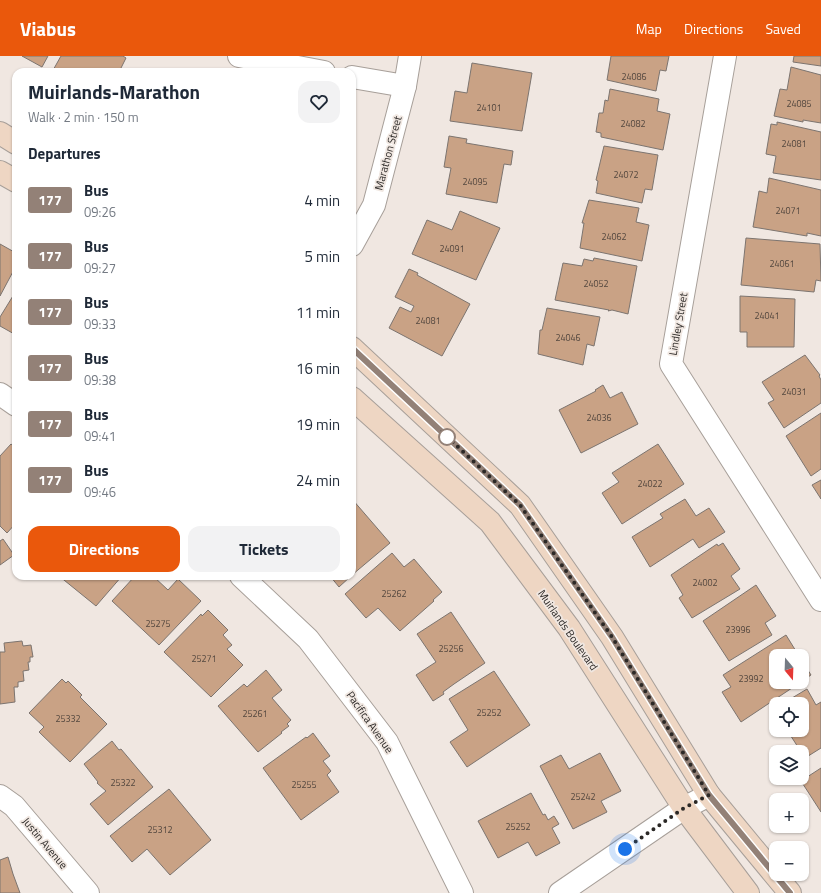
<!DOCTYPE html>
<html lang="en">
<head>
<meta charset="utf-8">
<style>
	body { margin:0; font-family:"Titillium Web",sans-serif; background:#f2f2f3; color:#1f2937; height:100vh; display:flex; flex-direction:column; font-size:15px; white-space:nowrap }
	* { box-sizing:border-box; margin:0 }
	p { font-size:13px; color:#747a83 }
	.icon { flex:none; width:22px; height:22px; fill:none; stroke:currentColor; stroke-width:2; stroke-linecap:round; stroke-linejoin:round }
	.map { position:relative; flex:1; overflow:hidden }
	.side { position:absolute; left:12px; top:12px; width:344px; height:512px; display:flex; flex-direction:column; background:#fff; border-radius:12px; box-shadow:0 1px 3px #0004 }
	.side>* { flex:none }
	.badge { padding:0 8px; border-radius:3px; font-size:14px; line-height:26px }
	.needle { width:26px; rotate:161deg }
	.fabs { position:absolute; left:769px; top:593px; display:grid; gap:8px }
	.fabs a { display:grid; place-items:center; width:40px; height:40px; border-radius:8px; background:#fff; box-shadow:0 1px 3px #0004; font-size:20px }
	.you { position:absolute; width:20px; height:20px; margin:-10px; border:3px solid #fff; border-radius:50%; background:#1a73e8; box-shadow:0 0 0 6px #1a73e833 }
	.map>.badge { position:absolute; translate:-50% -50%; box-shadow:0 0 0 2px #fff }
	h2 { padding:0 16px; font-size:15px; line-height:36px }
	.round { display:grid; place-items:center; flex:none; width:42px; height:42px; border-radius:12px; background:#f2f2f3 }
	.summary { display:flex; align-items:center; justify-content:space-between; height:68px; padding:0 16px }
	h1 { font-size:19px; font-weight:700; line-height:30px }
	.button { display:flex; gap:8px; margin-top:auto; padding:8px 16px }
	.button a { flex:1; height:46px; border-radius:12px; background:#ea580c; color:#fff; font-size:16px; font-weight:700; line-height:46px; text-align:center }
	.button a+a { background:#f2f2f3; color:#1f2937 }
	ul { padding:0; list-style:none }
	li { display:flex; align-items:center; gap:12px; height:56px; padding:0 16px }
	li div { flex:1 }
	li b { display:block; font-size:15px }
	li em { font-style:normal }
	li .badge { min-width:44px; font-weight:700; text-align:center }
	header { display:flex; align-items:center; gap:24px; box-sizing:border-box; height:56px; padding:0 20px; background:#ea580c; color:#fff }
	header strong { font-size:19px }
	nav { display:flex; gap:22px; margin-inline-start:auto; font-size:14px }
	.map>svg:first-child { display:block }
	.building { fill:#c9a285; stroke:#7c746f }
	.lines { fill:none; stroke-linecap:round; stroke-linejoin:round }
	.street-casing { stroke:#a79f99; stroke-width:24 }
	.secondary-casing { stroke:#a79f99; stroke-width:24 }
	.street { stroke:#fff; stroke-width:22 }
	.secondary { stroke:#eed6c3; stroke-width:22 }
	.line-casing { stroke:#fff; stroke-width:9 }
	.line { stroke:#938177; stroke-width:6 }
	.walk { stroke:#2b2826; stroke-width:4; stroke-dasharray:0 7.2 }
	.stop-dot { fill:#fff; stroke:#938177; stroke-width:2 }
	.labels { text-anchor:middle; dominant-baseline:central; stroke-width:3.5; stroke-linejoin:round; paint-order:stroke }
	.number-label { font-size:9px; fill:#52463e }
	.street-label { font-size:11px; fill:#2b2826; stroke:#f0e7e1 }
</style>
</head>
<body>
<header>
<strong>Viabus</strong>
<nav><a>Map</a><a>Directions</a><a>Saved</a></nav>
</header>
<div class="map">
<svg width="821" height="837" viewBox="0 0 821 837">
	<rect width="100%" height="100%" fill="#f0e7e1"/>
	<g class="building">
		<path d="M22 0H48L42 11Z"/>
		<path d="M61 0H123L126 2 119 16H52Z"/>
		<path d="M611 0H669L666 15 660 14 656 35 607 24Z"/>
		<path d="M794 0H821V10L793 6Z"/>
		<path d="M472 7 532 17 522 75 450 65 455 35 467 37Z"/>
		<path d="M791 11 821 19V67L803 64V66L774 60 780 33 787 34Z"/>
		<path d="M610 33 659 43 657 55 670 58 663 94 601 81V77L596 76 599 57H603L605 44 608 45Z"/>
		<path d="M777 66 821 76V124L773 117 776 100 766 98 771 68 777 69Z"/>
		<path d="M449 80 467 83 466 87 513 95 511 109 504 108 497 147 446 138 451 112 444 111Z"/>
		<path d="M604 90 658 99 652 134 645 133 642 147 596 137 598 125 596 124Z"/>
		<path d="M769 122 821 134V180L807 177V180L753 171 759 135 767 137Z"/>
		<path d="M589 144 639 152 636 166 649 169 642 205 580 192 584 167H582Z"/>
		<path d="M460 155 500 172 476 224 412 198 427 164 452 174Z"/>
		<path d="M746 182 820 188 821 225 816 224 814 236 741 229Z"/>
		<path d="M0 188 16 197V210L0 240Z"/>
		<path d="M594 202 637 210 628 258 612 254 608 255 609 254 555 244 563 207 582 210 584 203 593 205Z"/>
		<path d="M409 213 418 217 417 219 470 248 442 300 389 272 400 251 411 256 414 250 395 241Z"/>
		<path d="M16 235V279L0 270V261Z"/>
		<path d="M740 240 795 243 794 291H747V276H740Z"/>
		<path d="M547 252 600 261 594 290 587 288 583 309 538 298 540 274H542Z"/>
		<path d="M805 299 820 319 819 320 821 324V347L784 372 768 347 774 344 762 326Z"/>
		<path d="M603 329 610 342 622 336 638 368 581 397 559 354 596 335 595 334Z"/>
		<path d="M821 357V413L811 420 786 380Z"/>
		<path d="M11 388 16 392V467L7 477 0 470V400Z"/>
		<path d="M658 388 684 428 622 468 602 437 619 426 612 417Z"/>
		<path d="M821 424V443L812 429Z"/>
		<path d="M352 443 390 487 352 519Z"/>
		<path d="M685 443 696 460 709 452 725 476 699 492 693 483 650 511 632 481 663 462 660 458Z"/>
		<path d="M3 483 14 499 0 509V485Z"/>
		<path d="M723 487 740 513 731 520 740 533 692 562 679 542 683 539 671 519 717 488 718 490Z"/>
		<path d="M392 497 404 511 414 503 442 536 433 544 434 545 400 575 378 552 366 562 345 538Z"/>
		<path d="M59 520H122L96 550Z"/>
		<path d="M135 520H153L168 534 178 523 201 545 159 589 112 545Z"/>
		<path d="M330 520H351L339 531Z"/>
		<path d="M756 529 776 560 765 567 772 579 729 605 703 565Z"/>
		<path d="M208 554 228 574 223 579 232 589 227 593 243 609 211 641 164 596 201 558 202 560Z"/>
		<path d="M451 556 485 607 454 628 443 636 444 638 433 645 416 619 436 606 417 578Z"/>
		<path d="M786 579 799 600H776V626H801L741 666 722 636 731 631 723 619Z"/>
		<path d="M22 585 23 590 31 589 33 601H30V606H28L29 614 23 615 24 625 18 626V631H14L15 646 0 648V596H5L4 587Z"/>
		<path d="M802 605 811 619 802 625Z"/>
		<path d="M266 614 282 634 272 642 291 664 287 668 289 670 281 676 282 677 258 696 218 650 244 628 247 631Z"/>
		<path d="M494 615 530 669 467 711 450 686 468 674 449 643Z"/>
		<path d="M62 623 66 627 68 625 82 639 80 641 107 668 70 706 39 676 44 671 29 657Z"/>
		<path d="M807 633 816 649 821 646V692L805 702 787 674H802V648H782Z"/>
		<path d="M313 677 330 700 323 705 331 715 327 719 339 736 301 764 263 712 306 681 307 682Z"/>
		<path d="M112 685 119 694 121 693 153 731 108 769 90 748 106 735 97 727 98 726 84 708Z"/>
		<path d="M600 697 621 735 601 745 607 756 573 773 540 710 561 699 569 713Z"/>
		<path d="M821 712V756L801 725Z"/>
		<path d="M169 733 211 784 170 819 147 793 132 806 110 780Z"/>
		<path d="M531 737 543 759 545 758 548 764 554 760 559 768 552 772 560 787 536 800 528 786 498 802 478 765Z"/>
		<path d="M8 801 13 818 20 837H0V804Z"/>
	</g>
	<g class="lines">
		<defs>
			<g id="street">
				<path d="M239 0 324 16"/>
				<path d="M725 0 671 308 821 544"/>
				<path d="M352 21 405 30"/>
				<path d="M352 189 374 149 405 30 410 0"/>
				<path d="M0 338 16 349"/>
				<path d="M241 520 308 583 387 686 462 837"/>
				<path d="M0 740 14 750 88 837"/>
				<path d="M560 837 684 752 709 739"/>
			</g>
			<g id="secondary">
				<path d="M0 77 16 87"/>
				<path d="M0 116 16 125"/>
				<path d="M352 292 520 449 612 581 709 739 790 837"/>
				<path d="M352 342 490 466 569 572 684 752 748 837"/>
			</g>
		</defs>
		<use href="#street" class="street-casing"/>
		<use href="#secondary" class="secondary-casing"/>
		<use href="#street" class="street"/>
		<use href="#secondary" class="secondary"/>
	</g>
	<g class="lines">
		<defs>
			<path id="line" d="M352 292 520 449 612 581 709 739 790 837"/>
		</defs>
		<use href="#line" class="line-casing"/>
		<use href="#line" class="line"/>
		<path class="walk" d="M447 381 442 376 520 449 612 581 709 739 684 752 625 793"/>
	</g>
	<circle class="stop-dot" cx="447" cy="381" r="8"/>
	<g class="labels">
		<g class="number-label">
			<text x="634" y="20">24086</text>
			<text x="799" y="47">24085</text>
			<text x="489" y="51">24101</text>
			<text x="633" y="67">24082</text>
			<text x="794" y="87">24081</text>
			<text x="626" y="118">24072</text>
			<text x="475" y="125">24095</text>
			<text x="788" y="154">24071</text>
			<text x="614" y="180">24062</text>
			<text x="452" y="192">24091</text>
			<text x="782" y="207">24061</text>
			<text x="596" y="227">24052</text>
			<text x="767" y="259">24041</text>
			<text x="428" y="264">24081</text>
			<text x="568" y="281">24046</text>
			<text x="794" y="335">24031</text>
			<text x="599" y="361">24036</text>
			<text x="650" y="427">24022</text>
			<text x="705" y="526">24002</text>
			<text x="394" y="537">25262</text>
			<text x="158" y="567">25275</text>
			<text x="738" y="573">23996</text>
			<text x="451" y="592">25256</text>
			<text x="204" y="602">25271</text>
			<text x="751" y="622">23992</text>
			<text x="489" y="656">25252</text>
			<text x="255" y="657">25261</text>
			<text x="68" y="662">25332</text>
			<text x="123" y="726">25322</text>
			<text x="304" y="728">25255</text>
			<text x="583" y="740">25242</text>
			<text x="518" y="770">25252</text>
			<text x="160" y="773">25312</text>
		</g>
		<g class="street-label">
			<text transform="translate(388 97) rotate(-75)">Marathon Street</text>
			<text transform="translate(678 268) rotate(-80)">Lindley Street</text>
			<text transform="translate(568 574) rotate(55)">Muirlands Boulevard</text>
			<text transform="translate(370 666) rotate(55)">Pacifica Avenue</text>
			<text transform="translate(45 787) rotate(50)">Justin Avenue</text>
		</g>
	</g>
</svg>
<div class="fabs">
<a><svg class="needle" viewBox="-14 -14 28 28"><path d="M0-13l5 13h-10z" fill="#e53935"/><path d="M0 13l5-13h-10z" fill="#747a83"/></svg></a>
<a><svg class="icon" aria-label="locate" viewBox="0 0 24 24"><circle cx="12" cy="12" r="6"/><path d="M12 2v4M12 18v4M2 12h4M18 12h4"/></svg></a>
<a><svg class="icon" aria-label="layers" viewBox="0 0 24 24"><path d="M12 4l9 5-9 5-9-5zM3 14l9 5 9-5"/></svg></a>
<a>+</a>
<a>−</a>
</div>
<div class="you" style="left:625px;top:793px"></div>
<section class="side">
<div class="summary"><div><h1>Muirlands-Marathon</h1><p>Walk · 2 min · 150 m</p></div><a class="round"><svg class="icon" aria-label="heart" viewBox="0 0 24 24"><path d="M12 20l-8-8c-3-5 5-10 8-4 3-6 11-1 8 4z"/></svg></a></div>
<h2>Departures</h2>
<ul>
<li><span class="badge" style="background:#938177;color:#fff">177</span><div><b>Bus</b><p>09:26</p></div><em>4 min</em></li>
<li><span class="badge" style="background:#938177;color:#fff">177</span><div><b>Bus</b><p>09:27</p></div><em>5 min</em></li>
<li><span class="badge" style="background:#938177;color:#fff">177</span><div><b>Bus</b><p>09:33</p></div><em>11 min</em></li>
<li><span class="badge" style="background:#938177;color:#fff">177</span><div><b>Bus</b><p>09:38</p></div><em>16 min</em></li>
<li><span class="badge" style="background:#938177;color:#fff">177</span><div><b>Bus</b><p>09:41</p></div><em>19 min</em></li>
<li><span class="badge" style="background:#938177;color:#fff">177</span><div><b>Bus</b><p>09:46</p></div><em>24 min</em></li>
</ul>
<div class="button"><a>Directions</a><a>Tickets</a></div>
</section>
</div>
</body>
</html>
